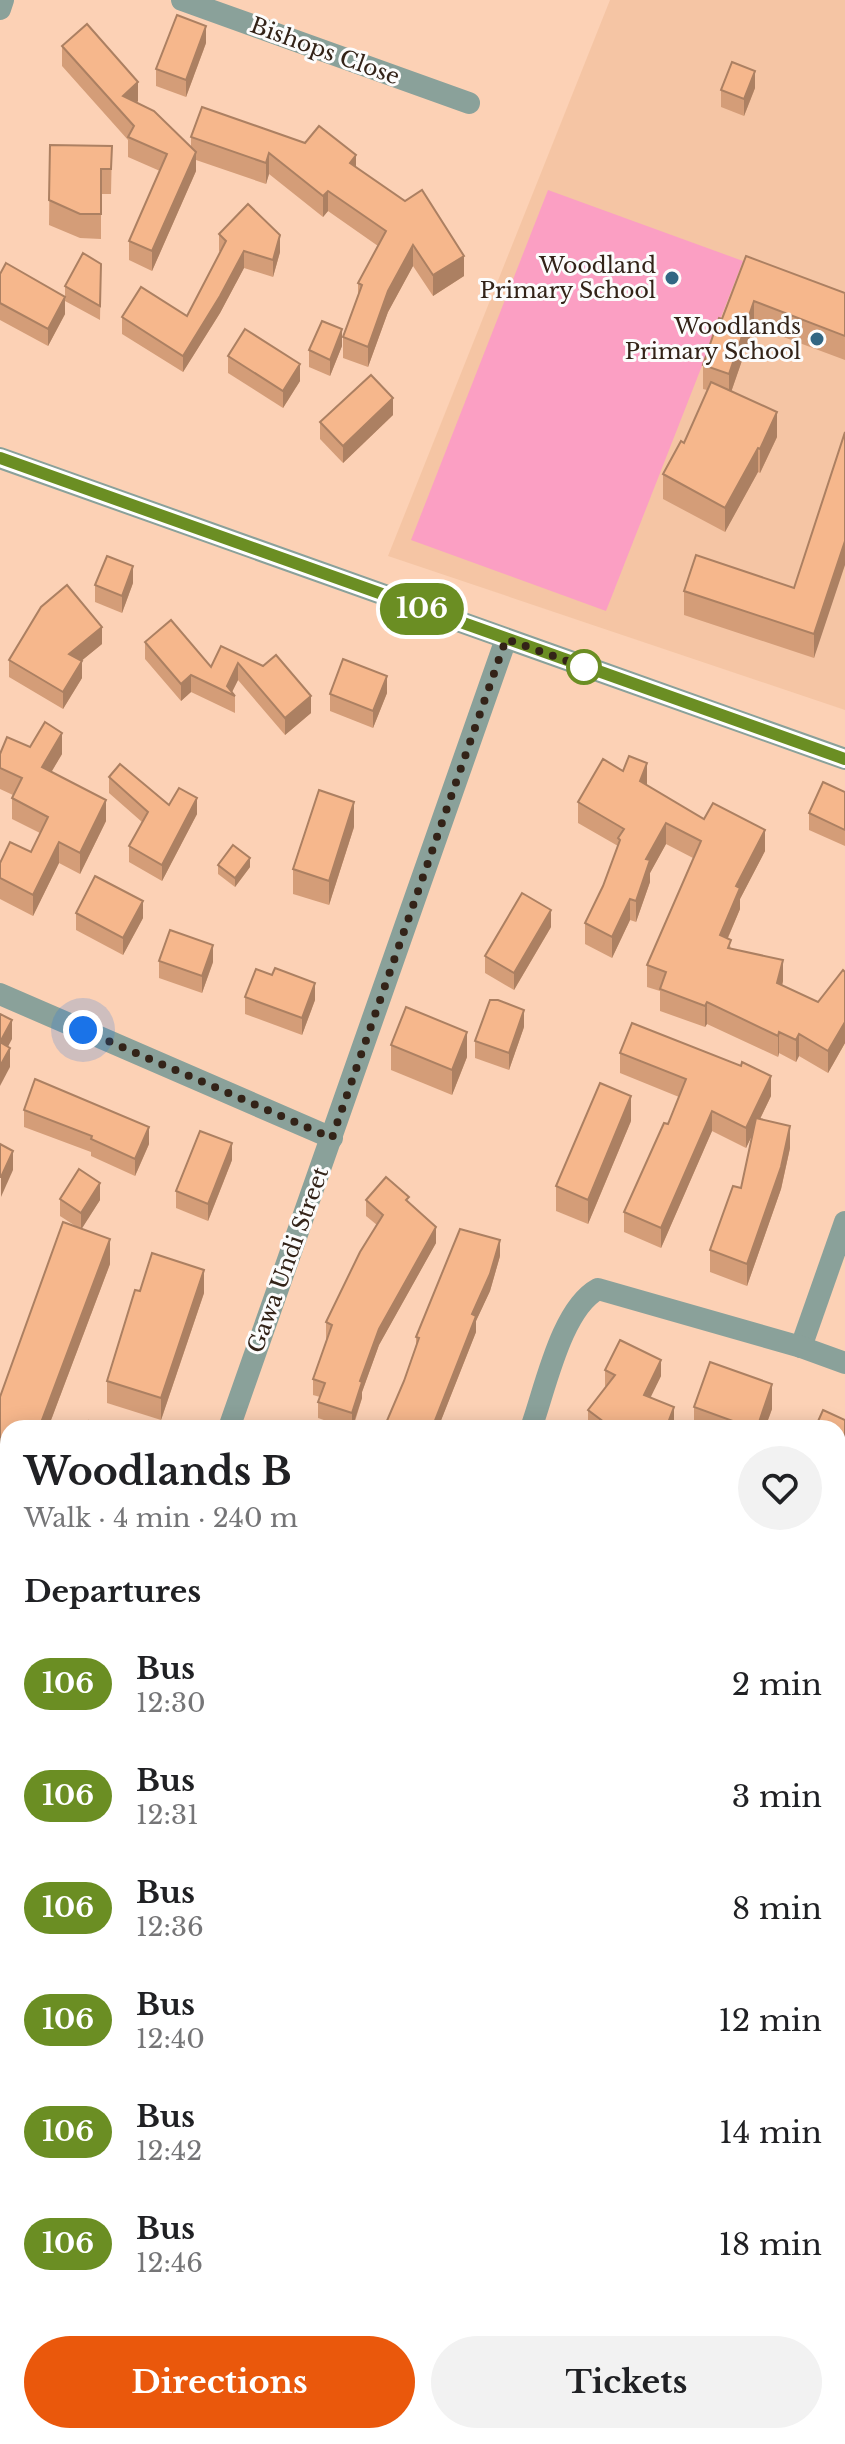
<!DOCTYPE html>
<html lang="en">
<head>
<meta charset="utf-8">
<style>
	body { margin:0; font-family:"Libre Baskerville",serif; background:#f2f2f2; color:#202124; height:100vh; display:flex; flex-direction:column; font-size:30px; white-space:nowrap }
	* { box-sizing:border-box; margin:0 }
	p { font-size:26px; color:#757577 }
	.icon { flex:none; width:44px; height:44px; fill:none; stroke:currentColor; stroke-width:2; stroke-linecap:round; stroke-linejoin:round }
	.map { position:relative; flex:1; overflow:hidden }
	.drawer { position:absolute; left:0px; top:1420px; width:846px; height:1024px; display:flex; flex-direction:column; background:#fff; border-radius:24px 24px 0 0; box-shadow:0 4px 20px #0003 }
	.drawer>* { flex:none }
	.badge { padding:0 16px; border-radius:26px; font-size:28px; line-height:52px }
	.you { position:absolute; width:40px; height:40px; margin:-20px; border:6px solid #fff; border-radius:50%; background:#1a73e8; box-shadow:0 0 0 12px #1a73e833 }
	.map>.badge { position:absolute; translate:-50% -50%; box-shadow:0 0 0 4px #fff }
	h2 { padding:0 24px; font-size:30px; line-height:72px }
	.round { display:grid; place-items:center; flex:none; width:84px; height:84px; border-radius:42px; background:#f2f2f2 }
	.head { display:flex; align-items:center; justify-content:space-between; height:136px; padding:0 24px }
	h1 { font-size:38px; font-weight:800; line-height:60px }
	.cta { display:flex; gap:16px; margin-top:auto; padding:16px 24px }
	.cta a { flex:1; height:92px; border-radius:48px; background:#ea580c; color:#fff; font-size:32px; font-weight:800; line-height:92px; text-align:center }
	.cta a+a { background:#f2f2f2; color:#202124 }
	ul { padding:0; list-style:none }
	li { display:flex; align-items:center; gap:24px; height:112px; padding:0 24px }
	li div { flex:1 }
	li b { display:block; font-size:30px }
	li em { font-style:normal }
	li .badge { min-width:88px; font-weight:700; text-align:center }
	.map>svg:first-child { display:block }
	.built { fill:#f5c5a4 }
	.green { fill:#fb9fc3 }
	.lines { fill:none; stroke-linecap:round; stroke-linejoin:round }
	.minor { stroke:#8aa19a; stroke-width:22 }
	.tertiary { stroke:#8aa19a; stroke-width:22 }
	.wall { fill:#d49d78 }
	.shaded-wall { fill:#ac8062 }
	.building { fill:#f6b78c; stroke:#ac8062; stroke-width:2 }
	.line-casing { stroke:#fff; stroke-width:18 }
	.line { stroke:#6b8e23; stroke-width:12 }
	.walk { stroke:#332318; stroke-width:8; stroke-dasharray:0 14.4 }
	.poi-dot { fill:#326683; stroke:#fcfcfc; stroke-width:3 }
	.stop-dot { fill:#fff; stroke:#6b8e23; stroke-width:4 }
	.labels { text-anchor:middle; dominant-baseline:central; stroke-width:6; stroke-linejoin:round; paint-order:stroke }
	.street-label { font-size:22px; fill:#332318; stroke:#fcfcfc }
	.poi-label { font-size:22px; fill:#332318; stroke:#fcfcfc; text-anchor:end }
</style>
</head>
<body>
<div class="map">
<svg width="845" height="2444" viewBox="0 0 845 2444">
	<rect width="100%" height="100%" fill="#fcd1b5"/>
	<path class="built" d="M610 0H845V710L388 556Z"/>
	<path class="green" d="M548 190 743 261 606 611 411 540Z"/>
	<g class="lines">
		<g class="minor">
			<path d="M182 0 469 103"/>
			<path d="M0 9 3 0"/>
			<path d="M0 994 332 1138"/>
			<path d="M801 1347 845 1222"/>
			<path d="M531 1428C545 1390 561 1309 598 1289L801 1347 845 1363"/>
			<path d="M838 1674 845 1677"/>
			<path d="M0 1747 8 1750"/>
			<path d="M838 2033 845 2036"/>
			<path d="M838 2380 845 2383"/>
			<path d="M0 2390 8 2392"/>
			<path d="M142 2436 167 2444"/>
			<path d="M224 2444 226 2436"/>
		</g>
		<g class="tertiary">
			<path d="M0 458 845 759"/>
			<path d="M229 1428 506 639"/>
			<path d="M0 2044 8 2023"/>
		</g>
	</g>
	<g class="wall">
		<path d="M206 43 186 97 156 86V69Z"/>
		<path d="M62 46 138 101 137 103 191 147V137L356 167 464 276 433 296 413 266 388 312 368 367 343 358V337L358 296V283L378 246 328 211 323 217 269 174 266 184 196 160V171L152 271 129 260V241L160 171 128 157V140L62 66Z"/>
		<path d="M755 88 744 116 721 107V90Z"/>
		<path d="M50 145 112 146 111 194H101V239L80 238 49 225Z"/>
		<path d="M219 234 280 252 273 277 244 268 220 313 183 372 122 334V317L187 316 220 252 219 251Z"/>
		<path d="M746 256 845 293V360L754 326 731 392 777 437 760 473 758 472 725 532 663 499V474L684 443 707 390 703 389V365Z"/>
		<path d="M101 264 100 320 65 301V314L48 346 0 320V274L65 296V286Z"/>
		<path d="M342 346 330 376 309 367V350Z"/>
		<path d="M228 356 300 381 283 408 228 373Z"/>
		<path d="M393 415 343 463 320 439V422Z"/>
		<path d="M845 432 814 658 684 615V591L794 588Z"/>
		<path d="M133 583 122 613 95 602V585Z"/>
		<path d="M145 642 211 667 221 646 311 713 285 735 238 680 232 692 235 696V713L191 692 181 701 145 659Z"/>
		<path d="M102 644 81 661 82 678 63 709 9 677V660Z"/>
		<path d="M387 693 373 728 330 711V694Z"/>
		<path d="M30 747 62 754 51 772 106 821 80 874 59 863 33 916 0 899V863L31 852 40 833 12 819V798L13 795 0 789V754Z"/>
		<path d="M109 777 169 805 197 814 162 881 129 862V846L142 822 109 793Z"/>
		<path d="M647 785 704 819 765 851 740 899V909L728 938 731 949 783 981 782 986 818 1002 845 972V1043L828 1073 799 1056 796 1062 779 1053 778 1057 707 1024 705 1027 660 1011V991L647 987V965L693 858 666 844 650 873V882L636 922 630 920 612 958 585 944V923L603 886 618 846 578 823V802Z"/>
		<path d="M845 792V846L809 830V813Z"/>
		<path d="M354 827 329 905 293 894V869Z"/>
		<path d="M218 865 250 867 235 887 218 874Z"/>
		<path d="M76 913 143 918 123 955 76 930Z"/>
		<path d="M551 927 514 990 485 973V956Z"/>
		<path d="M159 961 213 962 202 993 159 978Z"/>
		<path d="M272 975 315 1000 302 1035 245 1014V997Z"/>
		<path d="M524 1027 509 1070 475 1058V1041Z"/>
		<path d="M391 1045 467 1057 452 1095 391 1070Z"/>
		<path d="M620 1053 771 1096 760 1119 790 1148 781 1189 747 1286 710 1272V1250L741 1188 753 1133 746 1148 712 1131 661 1248 624 1232V1212L668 1124 679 1097 620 1073Z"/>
		<path d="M24 1110 149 1144 135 1176 91 1156V1152L24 1127Z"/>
		<path d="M631 1121 588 1224 556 1211V1186Z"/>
		<path d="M232 1160 208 1221 176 1208V1191Z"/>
		<path d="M60 1199 100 1200 81 1229 110 1264 48 1428H8V1528L4 1527 0 1397 77 1227 60 1216Z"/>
		<path d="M366 1200 409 1203 436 1243 379 1345 362 1392V1398L353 1428H347L318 1418V1402L320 1397 313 1395V1379L327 1339H326V1322L377 1225 366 1216Z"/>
		<path d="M500 1256 490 1291 476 1321V1332L438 1428H386V1423L404 1381 416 1345V1337Z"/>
		<path d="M140 1291 204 1293 161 1420 107 1403V1381Z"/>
		<path d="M605 1370 661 1376 650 1397 674 1423 672 1428H590L588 1426V1410L606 1387 605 1386Z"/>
		<path d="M694 1407 772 1409 765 1428H694Z"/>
		<path d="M845 1420V1477L838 1474V1428Z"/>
		<path d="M838 1516 845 1519V1569L838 1566Z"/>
		<path d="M0 1626 8 1630V1691L0 1688Z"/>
		<path d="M838 1753 845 1755V1805L844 1809 838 1807Z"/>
		<path d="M8 1791V1850L0 1846V1792L6 1795Z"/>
		<path d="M845 1852V1914L838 1911V1869Z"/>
		<path d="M845 1928V1968L838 1965V1944Z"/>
		<path d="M838 2090 845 2093V2152L838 2149Z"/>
		<path d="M8 2185V2213L3 2210V2192Z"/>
		<path d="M0 2235 8 2238V2303L0 2299Z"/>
		<path d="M845 2285V2324L839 2320V2296Z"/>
		<path d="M344 2436H523L543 2444H359Z"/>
		<path d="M747 2436H838L845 2444H767Z"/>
	</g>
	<g class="shaded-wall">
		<path d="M206 26V43L186 97V80Z"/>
		<path d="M755 71V88L744 116V99Z"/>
		<path d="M138 82V101L123 115V96Z"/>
		<path d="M196 152V171L152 271V251Z"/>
		<path d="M269 153V174L266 184V163Z"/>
		<path d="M356 155V176L350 163Z"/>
		<path d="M328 191V211L323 217V196Z"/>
		<path d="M280 235V252L273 277V260Z"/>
		<path d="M413 245V266L388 312 368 367V347L388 291Z"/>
		<path d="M244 251V268L220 313 183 372V356Z"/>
		<path d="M464 256V276L433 296V275Z"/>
		<path d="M65 297V314L48 346V329Z"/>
		<path d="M754 301V326L729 398V374Z"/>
		<path d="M342 329V346L330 376V360Z"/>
		<path d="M300 364V381L283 408V391Z"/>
		<path d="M393 398V415L343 463V446Z"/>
		<path d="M777 412V437L760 473V449Z"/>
		<path d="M758 448V472L725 532V508Z"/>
		<path d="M845 541V565L814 658V634Z"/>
		<path d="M133 566V583L122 613V596Z"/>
		<path d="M102 627V644L69 671V654Z"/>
		<path d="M82 661V678L63 709V692Z"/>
		<path d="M238 663V680L231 694 227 686Z"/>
		<path d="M191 675V692L181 701V684Z"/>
		<path d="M387 676V693L373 728V711Z"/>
		<path d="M311 696V713L285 735V718Z"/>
		<path d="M62 733V754L42 788V767Z"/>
		<path d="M647 763V784L640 803V781Z"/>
		<path d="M197 798V814L162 881V865Z"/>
		<path d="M106 800V821L80 874V853Z"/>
		<path d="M354 802V827L329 905V881Z"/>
		<path d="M666 823V844L650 873V882L636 922V901L646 859Z"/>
		<path d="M765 830V851L740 899V909L720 956V935L736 886Z"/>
		<path d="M59 842V863L33 916V895Z"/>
		<path d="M250 858V867L235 887V878Z"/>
		<path d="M630 899V920L612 958V937Z"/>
		<path d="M143 901V918L123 955V938Z"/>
		<path d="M551 910V927L514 990V973Z"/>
		<path d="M213 945V962L202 993V976Z"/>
		<path d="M783 960V981L777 1005V983Z"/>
		<path d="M315 983V1000L302 1035V1018Z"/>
		<path d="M707 1002V1024L705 1027V1006Z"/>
		<path d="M524 1010V1027L509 1070V1053Z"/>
		<path d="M12 1020V1039L0 1062V1042Z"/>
		<path d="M845 1022V1043L828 1073V1051Z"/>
		<path d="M467 1032V1057L452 1095V1070Z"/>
		<path d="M779 1032V1053L778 1057V1036Z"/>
		<path d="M799 1034V1056L796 1062V1040Z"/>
		<path d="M10 1048V1067L0 1086V1066Z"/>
		<path d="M771 1076V1096L746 1148V1128Z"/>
		<path d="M631 1096V1121L588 1224V1200Z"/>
		<path d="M712 1111V1131L661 1248V1228Z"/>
		<path d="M790 1126V1148L781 1189 747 1286V1264Z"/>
		<path d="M149 1127V1144L135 1176V1159Z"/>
		<path d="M232 1143V1160L208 1221V1204Z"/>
		<path d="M13 1151V1170L1 1197V1177Z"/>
		<path d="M100 1183V1200L81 1230V1213Z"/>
		<path d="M436 1227V1243L379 1345 362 1392V1398L352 1428V1413L360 1381 379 1329Z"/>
		<path d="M110 1239V1264L48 1428H39Z"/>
		<path d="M500 1240V1256L490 1291 476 1321V1332L438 1428H432L472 1314Z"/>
		<path d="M204 1270V1293L161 1420V1398Z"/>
		<path d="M661 1360V1376L644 1411V1395Z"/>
		<path d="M772 1384V1409L765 1428H757Z"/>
		<path d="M674 1407V1423L672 1428H666Z"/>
		<path d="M4 1502V1527L0 1538V1513Z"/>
		<path d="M382 2436H384V2444H381Z"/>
	</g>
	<g class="building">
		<path d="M177 15 206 26 186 80 156 69Z"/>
		<path d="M87 24 138 82 123 96 154 111 196 152 152 251 129 241 167 154 128 137 134 126 62 46Z"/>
		<path d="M732 62 755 71 744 99 721 90Z"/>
		<path d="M202 107 305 143 319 126 356 155 350 163 405 201 422 190 464 256 433 275 413 245 388 291 368 347 343 337 362 285 358 283 386 231 328 191 323 196 269 153 266 163 191 137Z"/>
		<path d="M50 145 112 146 111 169H101V214H80L49 200Z"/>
		<path d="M248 204 280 235 273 260 244 251 220 296 183 356 122 317 141 287 187 316 226 241 219 234Z"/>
		<path d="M83 253 101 264 100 306 65 286Z"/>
		<path d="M746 256 845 293V336L754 301 729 374 703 365 719 318 722 319Z"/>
		<path d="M6 263 65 297 48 329 0 303V274Z"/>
		<path d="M322 321 342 329 330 360 309 350Z"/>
		<path d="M245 329 300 364 283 391 228 356Z"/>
		<path d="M371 375 393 398 343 446 320 422Z"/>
		<path d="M711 382 777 412 760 449 758 448 725 508 663 474 681 441 684 443Z"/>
		<path d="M845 432V541L814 634 684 591 696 555 794 588Z"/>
		<path d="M107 556 133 566 122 596 95 585Z"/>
		<path d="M67 585 102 627 69 654 82 661 63 692 9 660 41 607Z"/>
		<path d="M171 620 211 667 221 646 263 666 276 655 311 696 285 718 238 663 227 686 235 696 191 675 181 684 145 642Z"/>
		<path d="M343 659 387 676 373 711 330 694Z"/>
		<path d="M45 722 62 733 42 767 106 800 80 853 59 842 33 895 0 878V863L10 842 31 852 48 817 12 798 22 778 0 768V754L7 737 30 747Z"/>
		<path d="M629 756 647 763 640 781 704 819 713 803 765 830 736 886 740 888 720 935 731 940 728 948 783 960 777 983 818 1002 843 970 845 972V1022L828 1051 799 1034 796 1040 779 1032 778 1036 707 1002 705 1006 660 989 666 972 647 965 701 841 666 823 646 859 650 860 636 901 630 899 612 937 585 923 603 886 620 840 618 838 624 829 578 802 603 759 623 771Z"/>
		<path d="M120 764 169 805 179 788 197 798 162 865 129 846 148 812 109 777Z"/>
		<path d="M823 782 845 792V830L809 813Z"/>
		<path d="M319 790 354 802 329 881 293 869Z"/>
		<path d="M233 845 250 858 235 878 218 865Z"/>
		<path d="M95 876 143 901 123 938 76 913Z"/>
		<path d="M522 893 551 910 514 973 485 956Z"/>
		<path d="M170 930 213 945 202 976 159 961Z"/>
		<path d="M275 968 315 983 302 1018 245 997 256 969 272 975Z"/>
		<path d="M490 1000H498L524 1010 509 1053 475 1041Z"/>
		<path d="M406 1007 467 1032 452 1070 391 1045Z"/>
		<path d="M0 1014 12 1020 0 1042Z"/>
		<path d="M632 1023 741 1066 742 1062 771 1076 746 1128 712 1111 661 1228 624 1212 664 1123 668 1124 686 1079 620 1053Z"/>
		<path d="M0 1042 10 1048 0 1066Z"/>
		<path d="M35 1079 149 1127 135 1159 91 1139 92 1136 24 1110Z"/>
		<path d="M600 1083 631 1096 588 1200 556 1186Z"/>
		<path d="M756 1118 790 1126 781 1167 747 1264 710 1250 733 1186 741 1188Z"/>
		<path d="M200 1131 232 1143 208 1204 176 1191Z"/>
		<path d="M0 1144 13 1151 1 1177H0Z"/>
		<path d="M79 1169 100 1183 81 1213 60 1199Z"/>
		<path d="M386 1177 409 1197 406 1200 436 1227 379 1329 360 1381 362 1382 352 1413 318 1402 325 1383 313 1379 332 1325 326 1322 360 1252 383 1215 366 1200Z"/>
		<path d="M63 1222 110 1239 39 1428H8V1503L4 1502 0 1513V1397Z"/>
		<path d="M460 1229 500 1240 490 1274 472 1314 476 1316 432 1428H398L386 1423 404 1381 419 1338 416 1337Z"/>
		<path d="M152 1253 204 1270 161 1398 107 1381 135 1290 140 1291Z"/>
		<path d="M620 1340 661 1360 644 1395 674 1407 666 1428H612L588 1410 615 1375 605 1370Z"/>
		<path d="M710 1362 772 1384 757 1428H752L694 1407Z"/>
		<path d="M823 1410 845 1420V1460L838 1457V1428H815Z"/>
		<path d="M89 1421 111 1428H87Z"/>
		<path d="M838 1516 845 1519V1551L838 1548Z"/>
		<path d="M0 1626 8 1630V1666L0 1663Z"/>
		<path d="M838 1753 845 1755V1788L844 1792 838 1790Z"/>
		<path d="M8 1791V1833L0 1829V1792L6 1795Z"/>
		<path d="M845 1852V1893L838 1890V1869Z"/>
		<path d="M845 1928V1951L838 1948V1944Z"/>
		<path d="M838 2090 845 2093V2132L838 2129Z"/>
		<path d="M8 2185V2194L3 2192Z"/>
		<path d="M0 2235 8 2238V2278L0 2275Z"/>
		<path d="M845 2285V2299L839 2296Z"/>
		<path d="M838 2415 845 2418V2439L843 2444H789L792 2436H838Z"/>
		<path d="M401 2436H523L543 2444H423Z"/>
	</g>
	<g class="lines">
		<defs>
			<path id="line" d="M0 458 845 759"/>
		</defs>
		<use href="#line" class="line-casing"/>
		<use href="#line" class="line"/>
		<path class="walk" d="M83 1030 332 1138 506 639 584 667"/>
	</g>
	<g class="poi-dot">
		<circle cx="672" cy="278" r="8"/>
		<circle cx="817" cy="339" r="8"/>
	</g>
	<circle class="stop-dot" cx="584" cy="667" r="16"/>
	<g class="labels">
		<g class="street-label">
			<text transform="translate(325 51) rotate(20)">Bishops Close</text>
			<text transform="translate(288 1260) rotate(-70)">Gawa Undi Street</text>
		</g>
		<g class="poi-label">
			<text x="656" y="265">Woodland<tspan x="656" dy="25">Primary School</tspan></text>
			<text x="801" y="326">Woodlands<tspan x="801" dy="25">Primary School</tspan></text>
		</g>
	</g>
</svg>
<div class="you" style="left:83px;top:1030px"></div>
<b class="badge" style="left:422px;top:609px;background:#6b8e23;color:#fff">106</b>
<section class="drawer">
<div class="head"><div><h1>Woodlands B</h1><p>Walk · 4 min · 240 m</p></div><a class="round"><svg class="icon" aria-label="heart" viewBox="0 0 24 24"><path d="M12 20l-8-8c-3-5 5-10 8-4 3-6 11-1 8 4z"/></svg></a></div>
<h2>Departures</h2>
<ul>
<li><span class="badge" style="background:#6b8e23;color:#fff">106</span><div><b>Bus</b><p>12:30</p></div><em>2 min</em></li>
<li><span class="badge" style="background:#6b8e23;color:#fff">106</span><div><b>Bus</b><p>12:31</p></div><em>3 min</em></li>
<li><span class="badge" style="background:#6b8e23;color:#fff">106</span><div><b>Bus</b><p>12:36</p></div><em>8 min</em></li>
<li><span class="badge" style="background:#6b8e23;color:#fff">106</span><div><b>Bus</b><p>12:40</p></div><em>12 min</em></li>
<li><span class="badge" style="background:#6b8e23;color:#fff">106</span><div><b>Bus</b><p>12:42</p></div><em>14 min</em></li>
<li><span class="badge" style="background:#6b8e23;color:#fff">106</span><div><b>Bus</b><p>12:46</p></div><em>18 min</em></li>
</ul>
<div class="cta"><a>Directions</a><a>Tickets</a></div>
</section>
</div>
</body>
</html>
